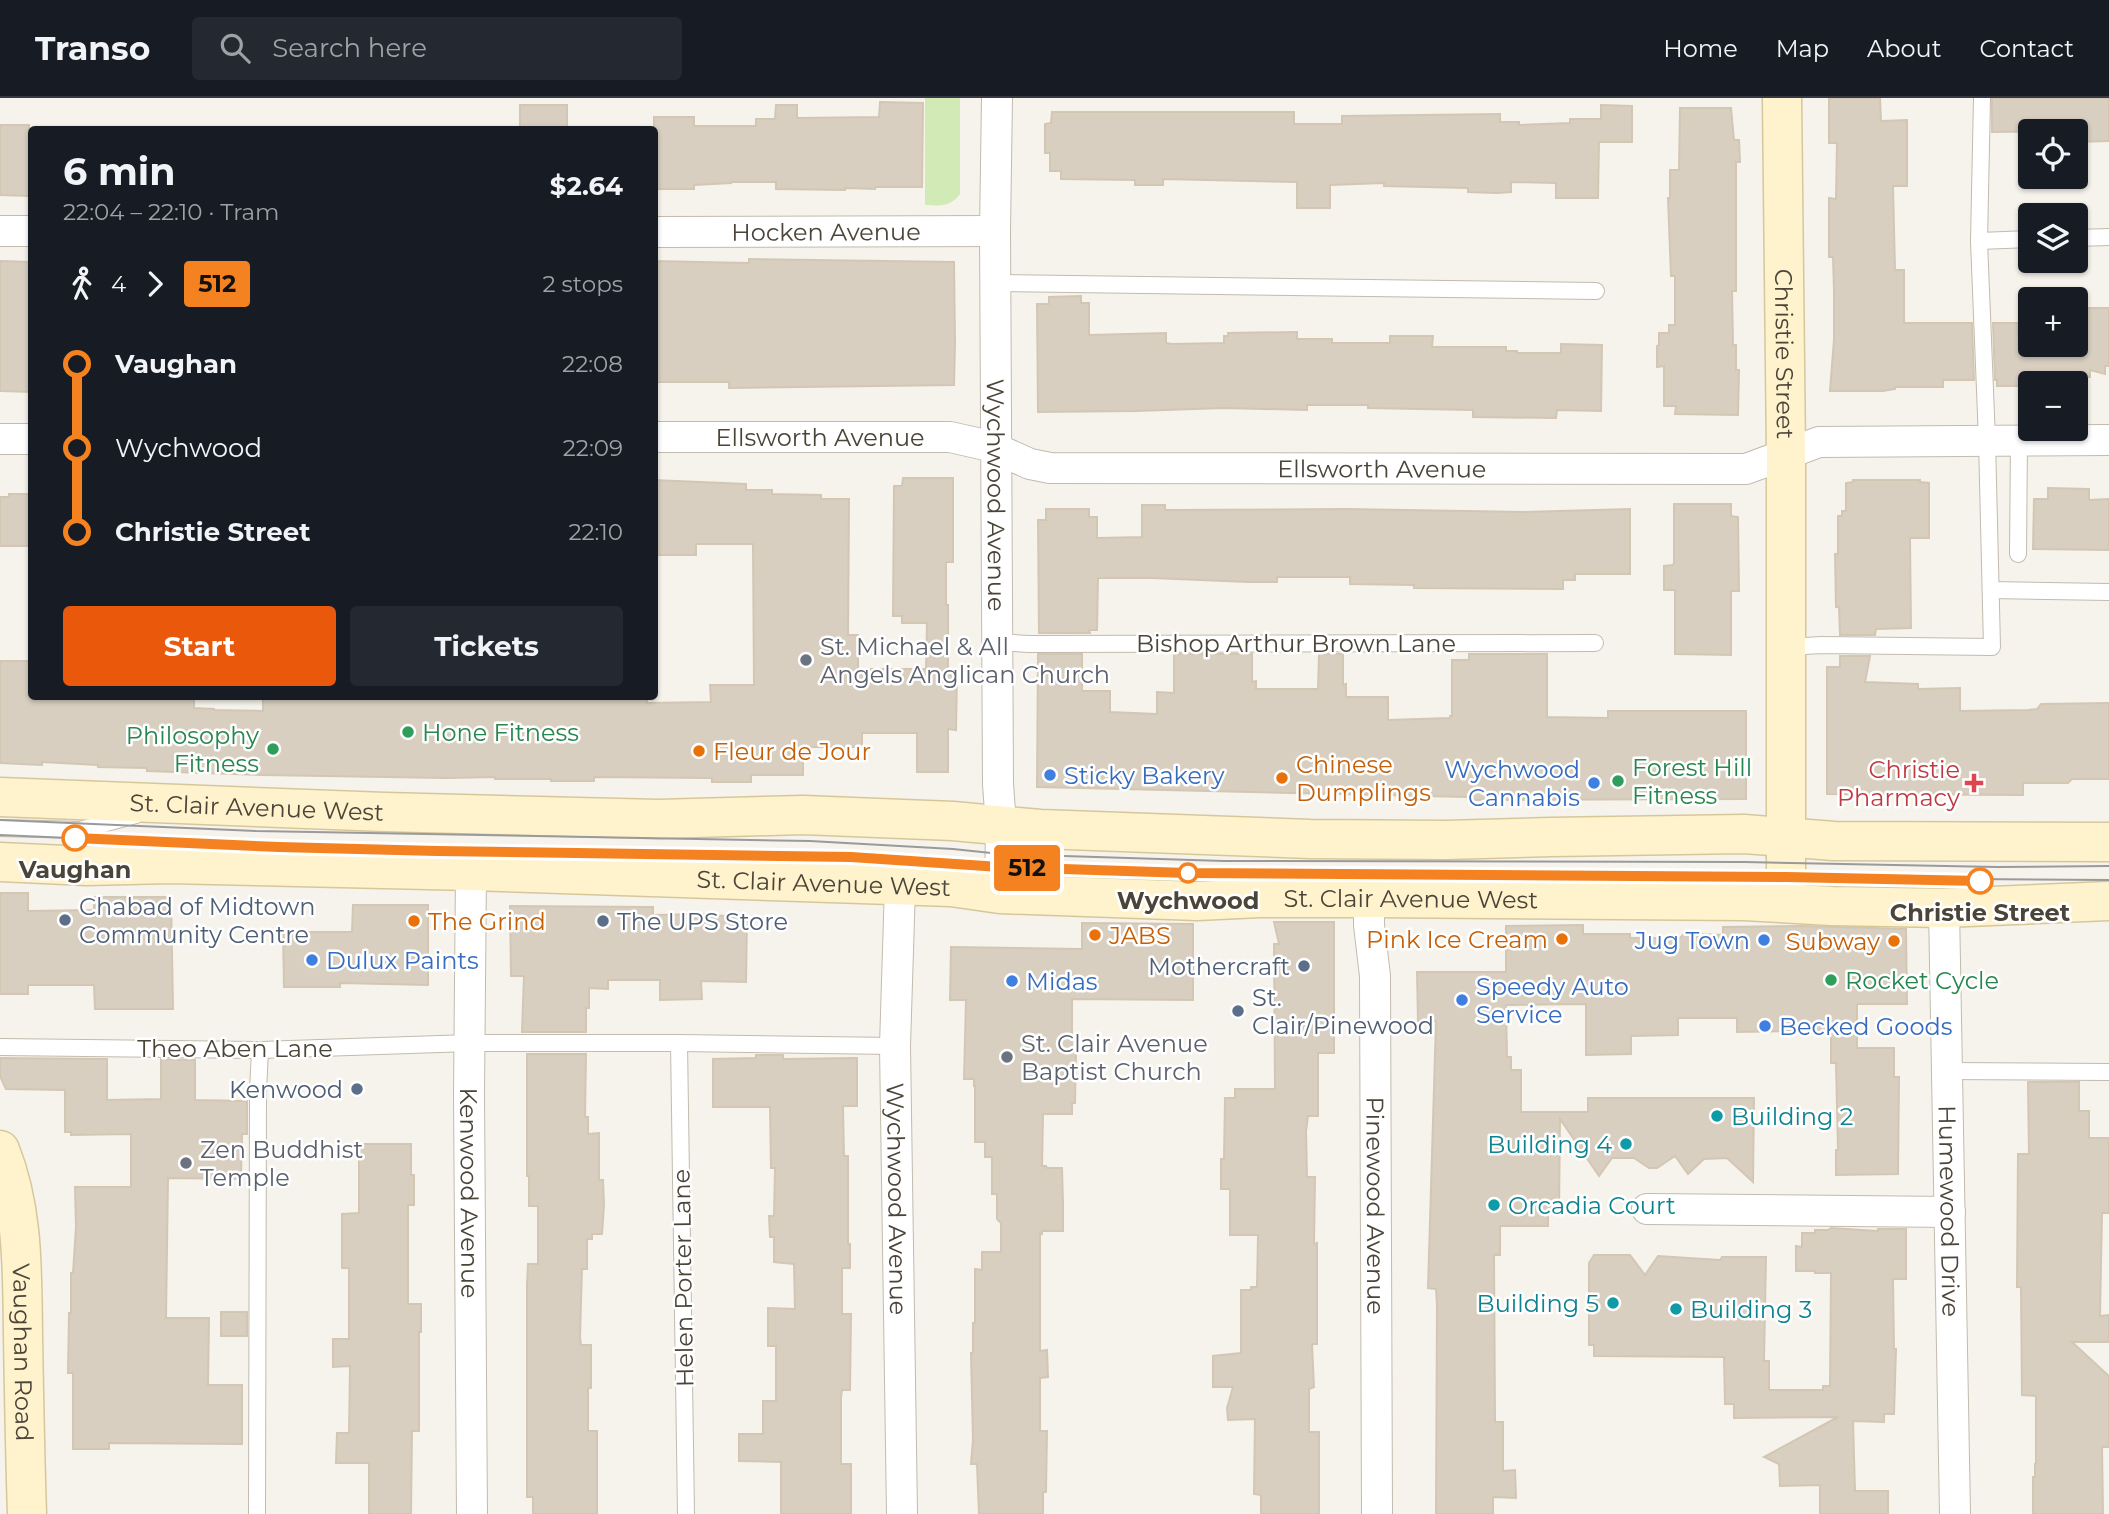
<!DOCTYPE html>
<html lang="en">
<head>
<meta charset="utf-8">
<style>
	body { margin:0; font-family:Montserrat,sans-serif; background:#242831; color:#f1f3f6; height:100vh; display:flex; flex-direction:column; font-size:26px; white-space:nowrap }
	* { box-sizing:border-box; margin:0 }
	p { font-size:23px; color:#9ea1a6 }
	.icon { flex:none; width:38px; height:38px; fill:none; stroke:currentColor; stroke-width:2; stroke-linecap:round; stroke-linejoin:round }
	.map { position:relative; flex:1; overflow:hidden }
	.drawer { position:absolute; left:28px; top:28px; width:630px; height:574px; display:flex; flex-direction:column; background:#171b24; border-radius:7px; box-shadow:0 2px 5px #0004 }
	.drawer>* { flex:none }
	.badge { padding:0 14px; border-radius:5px; font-size:24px; line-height:46px }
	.controls { position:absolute; left:2018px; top:21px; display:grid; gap:14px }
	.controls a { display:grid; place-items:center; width:70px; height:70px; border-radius:7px; background:#171b24; box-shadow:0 2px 5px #0004; font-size:35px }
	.map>.badge { position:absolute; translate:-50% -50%; box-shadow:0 0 0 4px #fff }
	.legs { display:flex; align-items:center; gap:10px; height:77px; padding:0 35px; font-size:23px }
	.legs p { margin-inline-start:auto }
	.headline { display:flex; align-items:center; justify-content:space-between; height:119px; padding:0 35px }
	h1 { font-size:38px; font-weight:700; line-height:52px }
	.action { display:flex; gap:14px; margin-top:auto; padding:14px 35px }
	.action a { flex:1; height:80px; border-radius:7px; background:#ea580c; color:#fff; font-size:28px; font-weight:700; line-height:80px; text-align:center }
	.action a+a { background:#242831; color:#f1f3f6 }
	ul { padding:0 35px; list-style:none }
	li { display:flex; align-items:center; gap:24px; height:84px; font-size:26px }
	li i { display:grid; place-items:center; width:10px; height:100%; margin:0 9px; background:currentColor }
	li i::after { content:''; width:18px; height:18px; margin:-9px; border:5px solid; border-radius:50%; background:#171b24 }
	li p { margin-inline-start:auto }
	li:first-child i { background:linear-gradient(#0000 50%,currentColor 0) }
	li:last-child i { background:linear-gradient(currentColor 50%,#0000 0) }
	header { display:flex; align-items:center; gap:42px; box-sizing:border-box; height:98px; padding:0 35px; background:#171b24; border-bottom:2px solid #363941 }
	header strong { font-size:33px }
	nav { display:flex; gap:38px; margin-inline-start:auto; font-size:24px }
	.search { width:490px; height:63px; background:#242831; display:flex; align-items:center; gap:18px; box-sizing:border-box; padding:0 24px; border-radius:7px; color:#9ea1a6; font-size:26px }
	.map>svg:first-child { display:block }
	.green { fill:#d2eab5 }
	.building { fill:#d8cfc1; stroke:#d3c7b4; stroke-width:2 }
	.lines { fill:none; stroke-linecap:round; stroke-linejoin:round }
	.lane-casing { stroke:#c2bbae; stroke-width:18 }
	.street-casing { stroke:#c2bbae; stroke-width:32 }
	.secondary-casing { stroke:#d6c79b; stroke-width:41 }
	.lane { stroke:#fff; stroke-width:16 }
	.street { stroke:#fff; stroke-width:30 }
	.secondary { stroke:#fff3cd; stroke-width:38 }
	.tram { stroke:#9a9a9a; stroke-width:2 }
	.line-1-casing { stroke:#fff; stroke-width:16 }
	.line-1 { stroke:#f58220; stroke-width:10 }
	.worship-dot { fill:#6b7280; stroke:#fff; stroke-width:2.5 }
	.leisure-dot { fill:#2e9e5b; stroke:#fff; stroke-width:2.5 }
	.food-dot { fill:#e8710a; stroke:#fff; stroke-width:2.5 }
	.shop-dot { fill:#3f7fe0; stroke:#fff; stroke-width:2.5 }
	.health-dot { fill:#e0444e; stroke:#fff; stroke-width:2.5 }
	.stop-1-dot { fill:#fff; stroke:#f58220; stroke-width:3.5 }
	.service-dot { fill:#5c6f8a; stroke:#fff; stroke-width:2.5 }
	.culture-dot { fill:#0f9aa8; stroke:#fff; stroke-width:2.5 }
	.labels { text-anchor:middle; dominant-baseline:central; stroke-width:5; stroke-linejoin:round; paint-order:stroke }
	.street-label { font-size:24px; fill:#4b4439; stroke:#fff }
	.worship-label { font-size:24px; fill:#5b616d; stroke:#fff; text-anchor:start }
	.leisure-label { font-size:24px; fill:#27864d; stroke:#fff; text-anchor:start }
	.food-label { font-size:24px; fill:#c56008; stroke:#fff; text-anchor:start }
	.shop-label { font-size:24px; fill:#366cbe; stroke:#fff; text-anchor:start }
	.health-label { font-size:24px; fill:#be3a42; stroke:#fff; text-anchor:end }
	.stop-label { font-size:24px; font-weight:bold; fill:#4b4439; stroke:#fff }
	.service-label { font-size:24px; fill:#4e5e75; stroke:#fff; text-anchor:start }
	.culture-label { font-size:24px; fill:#0d838f; stroke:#fff; text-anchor:start }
</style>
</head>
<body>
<header>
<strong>Transo</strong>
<div class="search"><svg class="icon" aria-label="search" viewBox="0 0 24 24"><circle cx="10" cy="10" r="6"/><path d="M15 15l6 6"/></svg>Search here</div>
<nav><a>Home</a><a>Map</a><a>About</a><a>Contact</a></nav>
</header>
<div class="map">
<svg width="2109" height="1416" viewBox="0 0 2109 1416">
	<rect width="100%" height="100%" fill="#f6f3ec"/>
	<path class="green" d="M925 0H960V96C951 109 939 108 925 107Z"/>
	<g class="building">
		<path d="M1829 0H1880L1881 23 1907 22V88H1893L1895 172H1904V225H1972L1974 282H1943V289H1895V291L1883 293H1830L1834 241V193L1833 159H1829V100L1836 101 1837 45H1829Z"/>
		<path d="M1992 0H2109V43L2076 44V33L1992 34Z"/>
		<path d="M880 4 923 5 922 89H875V91L845 90V92L776 91V84H731V85L694 87V91H654V19H694V28H756V21H775L776 7H797V20L879 19Z"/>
		<rect x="520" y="7" width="47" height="25"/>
		<path d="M1601 7 1632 8V44H1599L1598 100H1556V85L1511 84V94L1497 95 1468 94V90L1384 88V85L1330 87V110H1297V84L1163 81V87H1135V82L1061 81V73H1050V55H1045V26L1051 25 1052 14H1294V26H1342V18L1500 16V24H1519V27L1570 25V21H1601Z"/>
		<path d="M1680 10H1731L1734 42H1739L1740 64H1736V193H1732L1733 247H1736V272H1739L1738 317 1675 316 1676 308H1664V268L1657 269V248L1659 247V235H1669V227H1675V178H1671L1668 100H1670V72H1679Z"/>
		<path d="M0 27H29V98L0 97Z"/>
		<path d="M749 161 954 164 955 246 954 287 729 290V284H654V163L749 165Z"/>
		<path d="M0 163 32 164V294L0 293Z"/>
		<path d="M1081 198V205H1089V237L1166 235V245L1172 246 1224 245V238H1228V235L1297 234V241H1332V245H1390V238H1433L1432 249H1506V253H1517V255H1561V246L1602 247 1601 313 1557 312 1556 320 1473 319V312L1368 310V307H1307V312L1224 310 1136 313 1038 314 1037 206H1049V199Z"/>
		<path d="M2076 210H2109V268H2105V276L2090 272V279L2057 278V284L2025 282V288H1997V282H1995L1993 225H2018V237H2030V247H2076Z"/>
		<path d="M903 380H953V464H946V507H948V577H957L956 632 948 631V674H917V635H862V649H803V677H751V684H712V680L594 679V683H551V681H495V679L446 680 262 677 147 673V670L98 669V667L42 664V667L0 665V563H32V598H194V610L214 611V612L263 613V598H647V605L711 604 710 587H754L753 446H696V457H654V382L746 386V392H772V396L821 397V401H849L848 537H858V571H926L927 525H902V518H893L894 388H902Z"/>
		<path d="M1853 382H1920V384L1929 385V440H1910L1911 530 1876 531 1875 537H1840L1839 509H1836L1835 456H1838V418H1842V413H1846V385L1853 384Z"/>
		<path d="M2048 390 2089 391V402L2109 401V452L2033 451 2034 401H2048Z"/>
		<path d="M9 396H32V448H0V399H9Z"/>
		<path d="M1674 406H1731V418L1738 419 1739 493H1731V557L1675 556V492H1664V468L1673 467 1674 465Z"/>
		<path d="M1142 407H1165V412L1347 411 1524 414 1630 411V476H1575V482H1563V491L1414 490V487L1350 486V479H1277V484H1248L1152 480H1098L1097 532H1089L1090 535H1039L1038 422H1046V411H1089V419H1097V440L1142 439Z"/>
		<path d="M1038 556H1082V593H1110V614L1157 616V594L1174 595V556H1252V584L1256 583V591H1318L1319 556H1343V587L1346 586V599H1388V622L1450 620V618H1452V562H1469V556H1547V619L1608 620V613H1746V701L1468 702 1467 699 1037 689Z"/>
		<path d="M1840 558H1870L1865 584 1918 586V591L1960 590V613L2028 612 2037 611 2041 606 2109 605V681H2072L2068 685H2023V697L1827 696V569H1840Z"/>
		<path d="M0 795H28V813L94 812V799H171L173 911H95L94 887H28V896H0Z"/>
		<path d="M353 807H428V887L340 885V889H284L283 834H352Z"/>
		<path d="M510 808 653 809V817L703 816 747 820 746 884 701 883 702 901 660 902V882H608V891L589 890V910H586V934H522L524 878H511Z"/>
		<path d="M1274 824H1334V955H1318V1018H1308L1306 1033 1307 1079H1315L1314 1146 1317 1145V1246H1312L1314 1289 1309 1291V1334H1319V1416H1261V1397L1254 1396 1255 1321 1228 1322 1227 1310 1233 1289H1213V1258L1241 1255V1192H1251V1189H1257L1258 1137H1230V1091H1221V1061H1224L1225 1000H1235V991H1275L1274 846H1279Z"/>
		<path d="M1082 825 1193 826V902L1072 901V954H1076L1075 1005H1072V1016H1043L1042 1068H1046L1047 1070H1062L1063 1106V1133H1042V1136H1040V1253L1047 1252 1048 1279 1040 1280V1333H1047L1046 1394H1043V1416H979L977 1366H971L973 1342 971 1255H973V1225H975V1171L982 1172V1154H1001V1125L997 1121V1096H992V1059H985V1044H975V988H974V981H964L966 902H950L951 849 1082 851Z"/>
		<path d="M1583 827V836H1630V840H1680L1683 837 1700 836 1723 837V829L1802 828 1906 831 1907 906H1857V950H1894V979H1899L1898 1076 1836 1077V1052H1838L1836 965H1831V935H1804V933L1737 934V920H1678V937L1631 938V956L1586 957V906L1506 907 1507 959H1511V972H1521V1014H1588V1000H1754L1753 1084 1727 1060 1704 1061 1688 1076 1675 1058 1657 1070H1649L1634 1060H1612L1599 1078 1560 1021 1559 1114H1548V1128H1500V1157H1494L1495 1324H1503V1373L1515 1372 1516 1400 1493 1399V1416H1436L1437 1207 1436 1191 1428 1190 1436 923H1418L1417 874H1506V828Z"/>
		<path d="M527 956H586L585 1019H588V1036L599 1035V1082H603L604 1107 602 1136H592V1141H587V1171H582L580 1239 581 1247H591V1290H588V1333H597V1416H533V1399H527V1186L528 1166H538V1108H529V1078H527Z"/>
		<path d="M756 957H783V961L857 960V1008H843L844 1058H848V1146H850V1170H842V1216H851L850 1292H842L841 1300V1366H851V1416H781V1364L739 1363V1336H763V1303H776V1248H768V1210L795 1211 794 1166 774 1164V1139H770L769 1118H774L775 1070H771L770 1009H713V961L756 960Z"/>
		<path d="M0 960 107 961V1002L161 1001V961L195 962V1002L247 1003V1036H242L241 1081 168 1080 166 1220H209L208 1287H242V1346L109 1345V1351H73V1275H68L69 1215H71V1175H73L76 1129 75 1089H131V1036L71 1037V1034H65V992L6 991 0 978Z"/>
		<path d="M2028 984H2079V1013H2089V1040H2109V1115H2102L2100 1218 2109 1217V1244H2072L2109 1278V1349H2102L2103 1416H2033V1379H2035V1366H2036V1298L2022 1297 2021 1189H2017L2018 1056H2029Z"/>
		<path d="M359 1046H411V1077H414V1107H408V1206H421V1234H419V1333H412L411 1416H369V1365H336L337 1335H349L350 1268 333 1269V1241H349V1170H342V1116L359 1115Z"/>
		<path d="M1831 1130 1878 1133V1131H1906V1181H1893L1894 1251H1896L1894 1316H1884V1324L1853 1323 1855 1393H1888V1416H1820V1387L1780 1388 1779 1366 1764 1359 1838 1319 1734 1320V1306H1725L1724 1259 1594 1258V1247H1589V1165L1594 1157H1630L1645 1177 1658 1158 1720 1162 1722 1159H1766L1764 1263H1769V1292H1823V1288H1830L1831 1175H1815V1173H1796V1148L1802 1149V1135H1815V1132H1828Z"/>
		<rect x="221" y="1214" width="26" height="24"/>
	</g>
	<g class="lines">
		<defs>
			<g id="lane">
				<path d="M2076 140 2109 139"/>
				<path d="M1979 143 2030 141"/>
				<path d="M996 185 1596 193"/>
				<path d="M2018 456 2019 342"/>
				<path d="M1991 492 2109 494"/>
				<path d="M998 544 1029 546 1595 545"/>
				<path d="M1786 549 1822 547 1992 549 1987 342 1979 143 1982 0"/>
				<path d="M0 730 80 732 136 717"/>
				<path d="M679 945 686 1416"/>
				<path d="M0 949 260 952 470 945H679L895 948"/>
				<path d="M1946 973 2109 974"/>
				<path d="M257 1416 258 993 260 952"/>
			</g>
			<g id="street">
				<path id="s1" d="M997 0 995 133 998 686 1001 727 1000 796"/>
				<path d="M0 133H32"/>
				<path id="s2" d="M654 134 995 133"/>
				<path id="s3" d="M654 339H950L990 348 1030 366 1050 370 1746 371 1819 344 2109 342"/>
				<path d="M0 341H32"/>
				<path id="s4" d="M471 773 469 997 472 1416"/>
				<path id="s5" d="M900 788 895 948 902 1416"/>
				<path id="s6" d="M1369 800V827L1375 878 1377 1416"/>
				<path id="s7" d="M1944 810 1955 1416"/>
				<path d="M1647 1111 1950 1114"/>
			</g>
			<g id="secondary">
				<path id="s8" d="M1782 0 1786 357V805"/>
				<path id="s9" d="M0 699 385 714 658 721 803 717 953 723 1040 731 1310 741 1446 742 1551 739 1744 736 1834 743 2109 744"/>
				<path id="s10" d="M0 764 87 768 169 766 471 773 951 789 1000 796 1197 803 1259 800H1369L1744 803 1832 808 1944 810 2109 803"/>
				<path id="s11" d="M0 1052C24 1112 22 1174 23 1238 24 1297 25 1357 27 1416"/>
			</g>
		</defs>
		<use href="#lane" class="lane-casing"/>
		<use href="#street" class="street-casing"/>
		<use href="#secondary" class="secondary-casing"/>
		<use href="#lane" class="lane"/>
		<use href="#street" class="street"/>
		<use href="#secondary" class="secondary"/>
		<g class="tram">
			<path d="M0 722 256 733 810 743 953 751 1001 756 1224 763 1744 764 1997 769 2109 768"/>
			<path d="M0 737 279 749 543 756 851 759 1000 769 1188 775 2109 782"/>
		</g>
	</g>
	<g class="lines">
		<defs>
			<path id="line-1" d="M75 740 279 749 437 753 851 759 1000 769 1188 775 1787 779 1980 783"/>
		</defs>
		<use href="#line-1" class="line-1-casing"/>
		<use href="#line-1" class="line-1"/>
	</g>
	<g class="worship-dot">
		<circle cx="806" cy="562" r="7"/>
		<circle cx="1007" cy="959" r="7"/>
		<circle cx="186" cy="1065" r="7"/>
	</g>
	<g class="leisure-dot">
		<circle cx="408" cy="634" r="7"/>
		<circle cx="273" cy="651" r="7"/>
		<circle cx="1618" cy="683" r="7"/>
		<circle cx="1831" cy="882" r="7"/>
	</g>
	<g class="food-dot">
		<circle cx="699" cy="653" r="7"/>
		<circle cx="1282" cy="680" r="7"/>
		<circle cx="414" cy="823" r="7"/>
		<circle cx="1095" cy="837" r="7"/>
		<circle cx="1562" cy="841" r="7"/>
		<circle cx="1894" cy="843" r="7"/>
	</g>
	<g class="shop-dot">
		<circle cx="1050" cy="677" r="7"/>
		<circle cx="1594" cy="685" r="7"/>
		<circle cx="1764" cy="842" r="7"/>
		<circle cx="312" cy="862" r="7"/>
		<circle cx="1012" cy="883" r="7"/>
		<circle cx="1462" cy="902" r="7"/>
		<circle cx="1765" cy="928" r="7"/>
	</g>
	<path class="health-dot" d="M1970.5 674.5h7v7h7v7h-7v7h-7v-7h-7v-7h7z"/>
	<g class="stop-1-dot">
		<circle cx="75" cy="740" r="12"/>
		<circle cx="1188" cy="775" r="9"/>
		<circle cx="1980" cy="783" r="12"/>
	</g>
	<g class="service-dot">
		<circle cx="65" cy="822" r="7"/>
		<circle cx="603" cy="823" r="7"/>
		<circle cx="1304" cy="868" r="7"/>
		<circle cx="1238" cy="913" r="7"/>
		<circle cx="357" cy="991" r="7"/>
	</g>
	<g class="culture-dot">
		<circle cx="1717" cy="1018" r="7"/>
		<circle cx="1626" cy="1046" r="7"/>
		<circle cx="1494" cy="1107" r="7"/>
		<circle cx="1613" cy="1205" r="7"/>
		<circle cx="1676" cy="1211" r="7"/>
	</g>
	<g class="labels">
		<g class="street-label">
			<text stroke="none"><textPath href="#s2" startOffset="172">Hocken Avenue</textPath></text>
			<text stroke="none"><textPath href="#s8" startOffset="256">Christie Street</textPath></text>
			<text stroke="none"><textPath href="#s3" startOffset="166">Ellsworth Avenue</textPath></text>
			<text stroke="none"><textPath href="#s3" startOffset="733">Ellsworth Avenue</textPath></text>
			<text stroke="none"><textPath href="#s1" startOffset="397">Wychwood Avenue</textPath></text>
			<text x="1296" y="545">Bishop Arthur Brown Lane</text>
			<text stroke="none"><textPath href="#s9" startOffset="257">St. Clair Avenue West</textPath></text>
			<text stroke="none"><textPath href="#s10" startOffset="824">St. Clair Avenue West</textPath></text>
			<text stroke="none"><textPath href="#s10" startOffset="1412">St. Clair Avenue West</textPath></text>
			<text x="235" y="950">Theo Aben Lane</text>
			<text stroke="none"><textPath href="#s4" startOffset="322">Kenwood Avenue</textPath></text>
			<text stroke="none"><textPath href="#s5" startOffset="313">Wychwood Avenue</textPath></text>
			<text stroke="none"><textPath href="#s6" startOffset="308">Pinewood Avenue</textPath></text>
			<text stroke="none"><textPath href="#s7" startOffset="303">Humewood Drive</textPath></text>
			<text transform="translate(683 1180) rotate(-91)">Helen Porter Lane</text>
			<text stroke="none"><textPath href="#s11" startOffset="205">Vaughan Road</textPath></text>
		</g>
		<g class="worship-label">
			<text x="820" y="548">St. Michael &amp; All<tspan x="820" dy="28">Angels Anglican Church</tspan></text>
			<text x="1021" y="945">St. Clair Avenue<tspan x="1021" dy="28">Baptist Church</tspan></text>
			<text x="200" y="1051">Zen Buddhist<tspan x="200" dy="28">Temple</tspan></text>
		</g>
		<g class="leisure-label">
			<text x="422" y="634">Hone Fitness</text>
			<text x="259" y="637" text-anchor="end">Philosophy<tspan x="259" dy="28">Fitness</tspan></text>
			<text x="1632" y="669">Forest Hill<tspan x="1632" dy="28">Fitness</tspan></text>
			<text x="1845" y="882">Rocket Cycle</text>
		</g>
		<g class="food-label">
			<text x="713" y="653">Fleur de Jour</text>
			<text x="1296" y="666">Chinese<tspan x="1296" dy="28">Dumplings</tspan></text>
			<text x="428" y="823">The Grind</text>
			<text x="1109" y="837">JABS</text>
			<text x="1548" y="841" text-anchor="end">Pink Ice Cream</text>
			<text x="1880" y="843" text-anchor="end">Subway</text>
		</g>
		<g class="shop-label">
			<text x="1580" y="671" text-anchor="end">Wychwood<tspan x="1580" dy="28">Cannabis</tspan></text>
			<text x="1064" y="677">Sticky Bakery</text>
			<text x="1750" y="842" text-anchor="end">Jug Town</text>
			<text x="326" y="862">Dulux Paints</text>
			<text x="1026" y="883">Midas</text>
			<text x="1476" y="888">Speedy Auto<tspan x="1476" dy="28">Service</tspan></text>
			<text x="1779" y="928">Becked Goods</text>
		</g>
		<g class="health-label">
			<text x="1960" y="671">Christie<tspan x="1960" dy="28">Pharmacy</tspan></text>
		</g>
		<g class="stop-label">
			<text x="75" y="771">Vaughan</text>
			<text x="1188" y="802">Wychwood</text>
			<text x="1980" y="814">Christie Street</text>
		</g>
		<g class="service-label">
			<text x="79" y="808">Chabad of Midtown<tspan x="79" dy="28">Community Centre</tspan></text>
			<text x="617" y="823">The UPS Store</text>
			<text x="1290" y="868" text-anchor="end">Mothercraft</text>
			<text x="1252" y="899">St.<tspan x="1252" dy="28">Clair/Pinewood</tspan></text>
			<text x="343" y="991" text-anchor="end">Kenwood</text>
		</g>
		<g class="culture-label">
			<text x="1731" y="1018">Building 2</text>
			<text x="1612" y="1046" text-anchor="end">Building 4</text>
			<text x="1508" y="1107">Orcadia Court</text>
			<text x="1599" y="1205" text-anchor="end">Building 5</text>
			<text x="1690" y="1211">Building 3</text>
		</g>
	</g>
</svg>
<div class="controls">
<a><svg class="icon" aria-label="locate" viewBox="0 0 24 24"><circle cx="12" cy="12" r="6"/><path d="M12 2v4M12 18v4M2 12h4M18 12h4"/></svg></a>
<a><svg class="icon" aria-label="layers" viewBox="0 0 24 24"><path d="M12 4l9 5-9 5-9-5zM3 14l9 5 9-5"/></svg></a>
<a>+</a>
<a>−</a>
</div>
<b class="badge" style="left:1027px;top:770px;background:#f58220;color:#111">512</b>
<section class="drawer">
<div class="headline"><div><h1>6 min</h1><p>22:04 – 22:10 · Tram</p></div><b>$2.64</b></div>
<div class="legs"><svg class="icon" aria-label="walk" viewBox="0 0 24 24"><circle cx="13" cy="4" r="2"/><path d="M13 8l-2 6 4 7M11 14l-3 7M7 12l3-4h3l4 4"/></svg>4<svg class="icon" aria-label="forward" viewBox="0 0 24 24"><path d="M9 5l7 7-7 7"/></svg><b class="badge" style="background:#f58220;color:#111">512</b><p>2 stops</p></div>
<ul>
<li><i style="color:#f58220"></i><b>Vaughan</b><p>22:08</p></li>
<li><i style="color:#f58220"></i><span>Wychwood</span><p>22:09</p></li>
<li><i style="color:#f58220"></i><b>Christie Street</b><p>22:10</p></li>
</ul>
<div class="action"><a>Start</a><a>Tickets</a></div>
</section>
</div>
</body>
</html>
